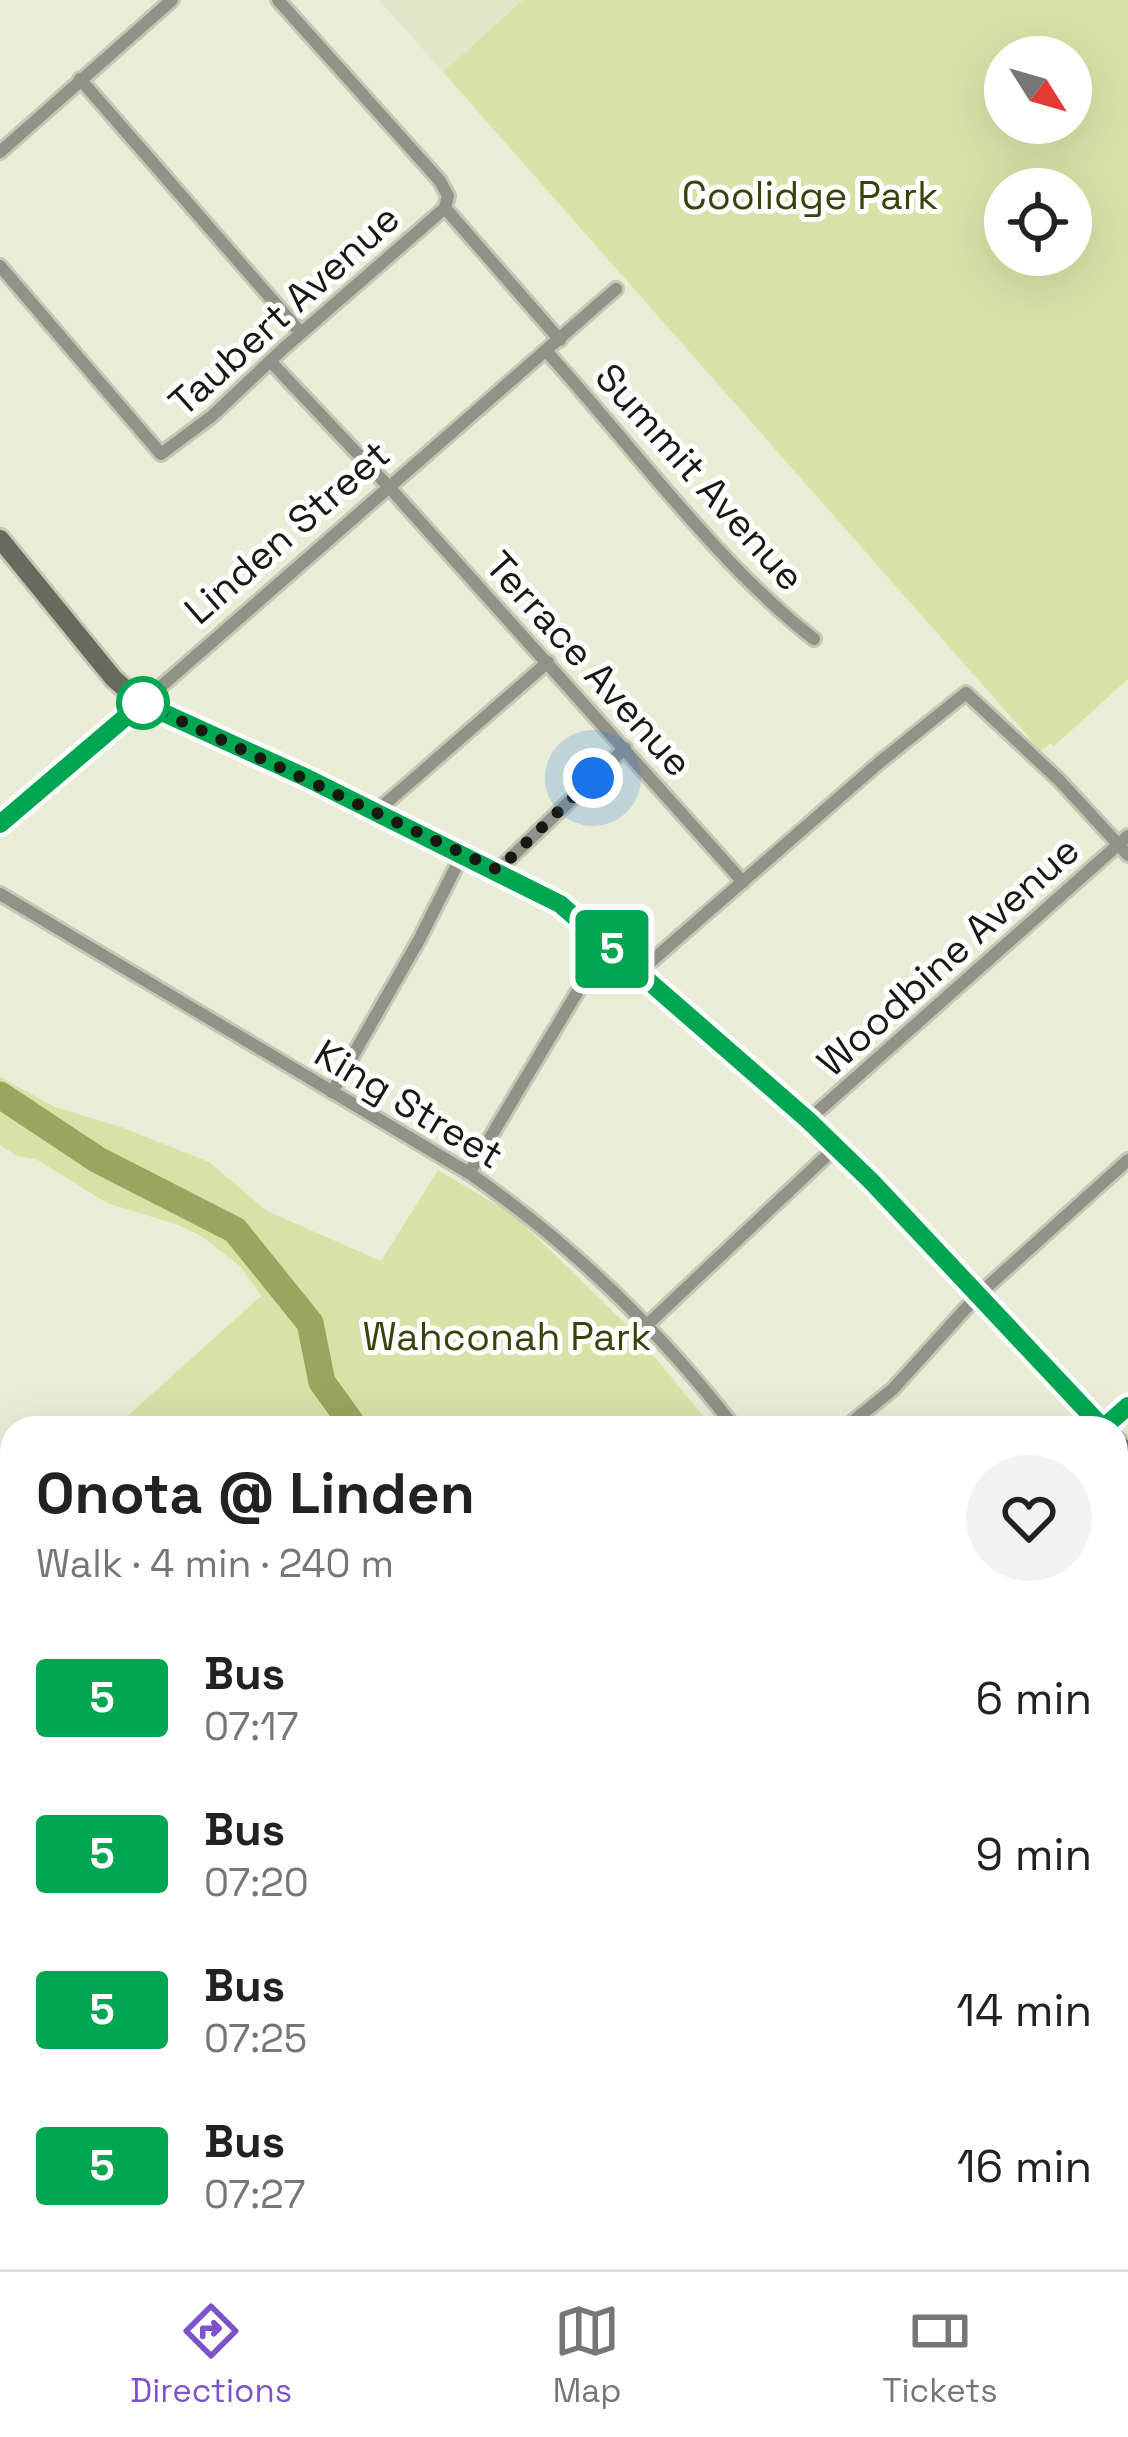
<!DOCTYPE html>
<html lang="en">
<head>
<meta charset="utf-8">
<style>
	body { margin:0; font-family:"Space Grotesk",sans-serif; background:#f2f2f2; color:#222; height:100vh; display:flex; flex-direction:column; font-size:45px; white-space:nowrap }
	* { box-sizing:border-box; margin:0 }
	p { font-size:39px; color:#767676 }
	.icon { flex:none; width:66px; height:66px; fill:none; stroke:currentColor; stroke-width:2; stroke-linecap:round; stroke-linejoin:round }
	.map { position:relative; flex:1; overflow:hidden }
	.side { position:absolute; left:0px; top:1416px; width:1128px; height:855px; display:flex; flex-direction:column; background:#fff; border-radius:36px 36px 0 0; box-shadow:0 12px 48px #0002 }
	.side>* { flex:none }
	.badge { padding:0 24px; border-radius:9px; font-size:42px; line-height:78px }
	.needle { width:78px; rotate:127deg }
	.tools { position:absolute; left:984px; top:36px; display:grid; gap:24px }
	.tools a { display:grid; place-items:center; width:108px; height:108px; border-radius:50%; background:#fff; box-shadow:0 12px 48px #0002; font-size:60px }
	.you { position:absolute; width:60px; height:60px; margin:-30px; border:9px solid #fff; border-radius:50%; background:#1a73e8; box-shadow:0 0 0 18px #1a73e833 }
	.map>.badge { position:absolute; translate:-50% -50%; box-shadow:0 0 0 6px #fff }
	.round { display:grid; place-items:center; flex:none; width:126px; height:126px; border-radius:63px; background:#f2f2f2 }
	.overview { display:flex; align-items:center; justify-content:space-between; height:204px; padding:0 36px }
	h1 { font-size:57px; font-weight:800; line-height:90px }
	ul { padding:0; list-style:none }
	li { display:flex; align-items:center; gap:36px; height:156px; padding:0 36px }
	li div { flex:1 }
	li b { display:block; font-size:45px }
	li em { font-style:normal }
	li .badge { min-width:132px; font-weight:700; text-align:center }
	.tabs { display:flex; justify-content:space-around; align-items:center; height:168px; border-top:3px solid #e0e0e0; background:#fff; font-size:33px; color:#767676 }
	.tabs a { display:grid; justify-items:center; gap:6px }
	.tabs .on { color:#7d52cb }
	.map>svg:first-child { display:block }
	.built { fill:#e0e6c7 }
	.green { fill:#d8e2a7; fill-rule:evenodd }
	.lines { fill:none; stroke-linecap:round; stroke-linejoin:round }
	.river { stroke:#9aa55e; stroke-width:27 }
	.street-casing { stroke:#c3c7b3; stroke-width:18 }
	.secondary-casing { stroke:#c3c7b3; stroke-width:24 }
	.street { stroke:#919389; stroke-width:12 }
	.secondary { stroke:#676a5c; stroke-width:18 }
	.line-casing { stroke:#fff; stroke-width:27 }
	.line { stroke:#00a651; stroke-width:18 }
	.walk { stroke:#181911; stroke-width:12; stroke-dasharray:0 21.6 }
	.stop-dot { fill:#fff; stroke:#00a651; stroke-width:6 }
	.labels { text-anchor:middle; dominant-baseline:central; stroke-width:10; stroke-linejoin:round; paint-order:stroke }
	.park-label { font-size:39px; fill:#3a4109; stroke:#fff }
	.street-label { font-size:39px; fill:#181911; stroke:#fff }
</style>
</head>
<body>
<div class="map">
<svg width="1128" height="2269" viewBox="0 0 1128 2269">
	<rect width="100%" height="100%" fill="#e9edd6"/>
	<path class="built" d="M379 0H523L443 72Z"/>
	<g class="green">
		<path d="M523 0H1128V679L1054 746 1051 743 1041 751 443 72ZM1071 57V123H1005V57ZM1071 189V255H1005V189Z"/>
		<path d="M0 1077 55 1107 121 1127 209 1162 267 1211 381 1261 438 1170 514 1215 636 1334 713 1428H114L261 1296 241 1267 201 1236 178 1225 107 1203 36 1159 17 1156 0 1145Z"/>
		<path d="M12 1750V1943L0 1929V1760Z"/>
		<path d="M1128 2063V2269H12L18 2259H1116V2080Z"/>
	</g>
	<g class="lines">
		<g class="river">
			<path d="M0 1095 98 1160 235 1230 310 1323 322 1382 355 1428"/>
			<path d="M37 2269 43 2259"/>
		</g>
		<defs>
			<g id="street">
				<path d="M278 0 440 181 448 196 445 208"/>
				<path d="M80 79 301 333"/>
				<path d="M0 152 172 0"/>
				<path d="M445 208 560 340"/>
				<path d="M0 266 161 454 212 416 284 348 445 208"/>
				<path d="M546 351C631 444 716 563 814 639"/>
				<path d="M270 361 389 487 743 882"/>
				<path d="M142 703 616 289"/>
				<path d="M377 811 548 662"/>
				<path d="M498 870 625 748"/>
				<path d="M0 894 469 1173C572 1244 659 1330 735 1428"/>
				<path d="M639 972 880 762 966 693 1059 780 1128 855"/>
				<path d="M332 1092 419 940 463 853"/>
				<path d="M808 1120 1128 836"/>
				<path d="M469 1173 606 944"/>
				<path d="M648 1324 836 1147"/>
				<path d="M845 1428 893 1389 977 1296 1128 1160"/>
				<path d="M0 1473 12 1487"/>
				<path d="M0 1553 12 1542"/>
				<path d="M1116 2039 1128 2069"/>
			</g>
			<g id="secondary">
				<path d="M0 539 114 679 142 703 307 777 560 904 808 1120 872 1182 1103 1428"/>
				<path d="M0 824 142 703"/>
				<path d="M1103 1428 1128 1406"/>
				<path d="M1116 1441 1128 1454"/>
			</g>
		</defs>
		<use href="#street" class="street-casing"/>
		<use href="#secondary" class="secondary-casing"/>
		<use href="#street" class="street"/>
		<use href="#secondary" class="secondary"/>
	</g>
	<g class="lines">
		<defs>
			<path id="line" d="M0 824 142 703 307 778 560 904 808 1120 872 1182 1103 1428 1128 1406"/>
		</defs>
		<use href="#line" class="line-casing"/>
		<use href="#line" class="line"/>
		<path class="walk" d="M143 703 498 870 593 778"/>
	</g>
	<circle class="stop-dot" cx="143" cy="703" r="24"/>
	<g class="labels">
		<g class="park-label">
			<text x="810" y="195">Coolidge Park</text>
			<text x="507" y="1336">Wahconah Park</text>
		</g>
		<g class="street-label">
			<text transform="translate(284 310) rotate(-42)">Taubert Avenue</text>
			<text transform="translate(700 477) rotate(48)">Summit Avenue</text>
			<text transform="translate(287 532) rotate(-41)">Linden Street</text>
			<text transform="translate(589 664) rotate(48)">Terrace Avenue</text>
			<text transform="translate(948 956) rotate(-42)">Woodbine Avenue</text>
			<text transform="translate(409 1104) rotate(31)">King Street</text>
		</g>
	</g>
</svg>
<div class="tools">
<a><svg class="needle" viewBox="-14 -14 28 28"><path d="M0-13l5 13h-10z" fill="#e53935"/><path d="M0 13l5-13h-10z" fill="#767676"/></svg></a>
<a><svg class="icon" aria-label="locate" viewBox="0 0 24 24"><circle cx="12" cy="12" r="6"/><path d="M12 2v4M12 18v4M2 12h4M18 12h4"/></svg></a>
</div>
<div class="you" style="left:593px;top:778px"></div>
<b class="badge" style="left:612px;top:949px;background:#00a651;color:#fff">5</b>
<section class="side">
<div class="overview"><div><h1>Onota @ Linden</h1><p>Walk · 4 min · 240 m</p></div><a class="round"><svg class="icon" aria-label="heart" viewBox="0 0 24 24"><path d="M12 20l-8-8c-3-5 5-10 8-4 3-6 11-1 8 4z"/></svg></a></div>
<ul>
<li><span class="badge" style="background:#00a651;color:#fff">5</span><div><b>Bus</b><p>07:17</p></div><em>6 min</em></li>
<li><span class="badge" style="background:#00a651;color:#fff">5</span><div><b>Bus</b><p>07:20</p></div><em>9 min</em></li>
<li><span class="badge" style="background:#00a651;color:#fff">5</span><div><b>Bus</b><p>07:25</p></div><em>14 min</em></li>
<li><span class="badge" style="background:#00a651;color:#fff">5</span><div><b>Bus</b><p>07:27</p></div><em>16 min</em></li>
</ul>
</section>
</div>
<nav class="tabs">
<a class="on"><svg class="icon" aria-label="directions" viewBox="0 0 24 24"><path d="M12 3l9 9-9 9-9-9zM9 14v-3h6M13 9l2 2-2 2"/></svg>Directions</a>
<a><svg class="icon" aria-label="map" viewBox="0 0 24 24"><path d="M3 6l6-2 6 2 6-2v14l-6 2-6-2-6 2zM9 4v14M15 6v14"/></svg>Map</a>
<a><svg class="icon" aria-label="tickets" viewBox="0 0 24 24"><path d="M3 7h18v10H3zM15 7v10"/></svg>Tickets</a>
</nav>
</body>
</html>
